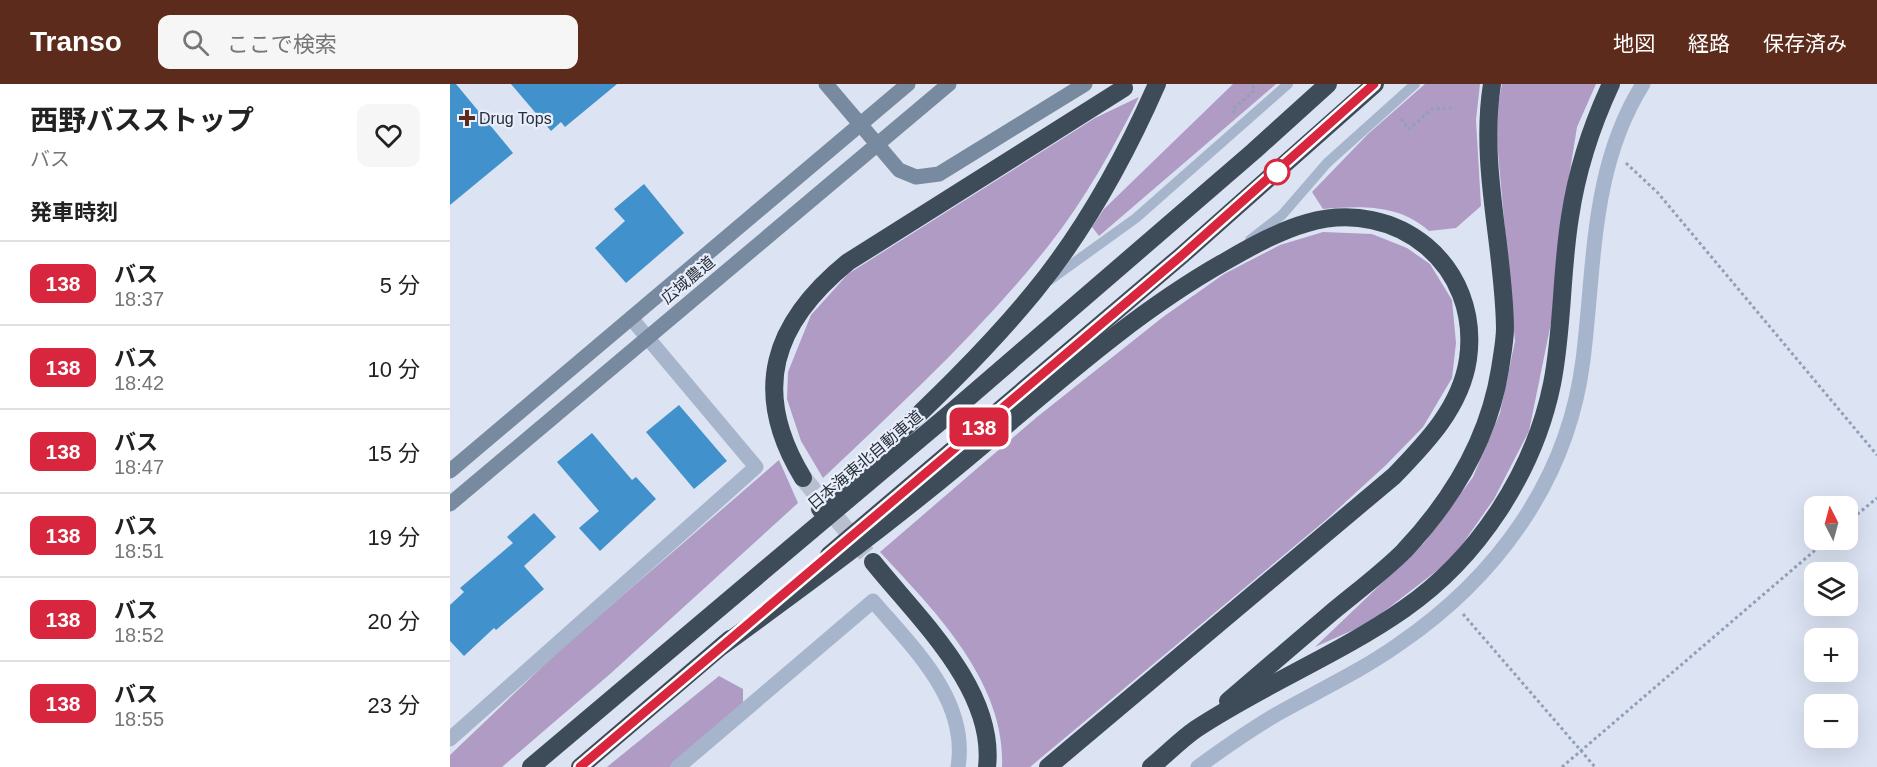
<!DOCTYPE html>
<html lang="ja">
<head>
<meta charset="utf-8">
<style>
	body { margin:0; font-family:Arial,"Noto Sans JP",sans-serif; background:#f6f6f6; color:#222; height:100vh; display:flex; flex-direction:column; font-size:22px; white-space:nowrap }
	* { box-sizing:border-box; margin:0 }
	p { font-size:20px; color:#767676 }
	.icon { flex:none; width:33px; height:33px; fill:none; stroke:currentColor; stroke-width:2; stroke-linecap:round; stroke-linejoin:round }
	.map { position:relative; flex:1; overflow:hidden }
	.details { display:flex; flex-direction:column; background:#fff; width:450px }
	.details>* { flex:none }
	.badge { padding:0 12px; border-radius:9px; font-size:21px; line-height:39px }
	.needle { width:39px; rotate:354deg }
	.buttons { position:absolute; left:1354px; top:412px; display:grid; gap:12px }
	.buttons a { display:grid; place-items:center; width:54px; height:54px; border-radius:12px; background:#fff; box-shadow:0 6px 24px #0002; font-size:30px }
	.map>.badge { position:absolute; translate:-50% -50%; box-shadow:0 0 0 3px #fff }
	h2 { padding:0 30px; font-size:22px; line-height:54px }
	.round { display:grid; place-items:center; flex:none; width:63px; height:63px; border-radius:12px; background:#f6f6f6 }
	.overview { display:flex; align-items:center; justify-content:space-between; height:102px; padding:0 30px }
	h1 { font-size:28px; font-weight:700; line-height:45px }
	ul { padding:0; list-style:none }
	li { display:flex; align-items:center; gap:18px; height:84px; padding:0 30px; border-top:2px solid #e0e0e0 }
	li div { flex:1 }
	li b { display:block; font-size:22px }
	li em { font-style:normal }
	li .badge { min-width:66px; font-weight:700; text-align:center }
	header { display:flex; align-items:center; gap:36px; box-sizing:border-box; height:84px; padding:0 30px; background:#5c2b1b; color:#fff }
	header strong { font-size:28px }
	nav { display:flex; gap:33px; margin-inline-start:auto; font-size:21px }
	.search { width:420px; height:54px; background:#f6f6f6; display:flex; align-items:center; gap:15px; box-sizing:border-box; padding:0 21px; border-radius:12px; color:#767676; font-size:22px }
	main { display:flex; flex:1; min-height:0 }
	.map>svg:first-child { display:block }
	.green { fill:#af9bc3 }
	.building { fill:#4192cc }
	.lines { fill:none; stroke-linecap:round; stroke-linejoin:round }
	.highway-tunnel { stroke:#b8bfce; stroke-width:18; stroke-dasharray:18 9; stroke-linecap:butt }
	.path { stroke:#91a0b8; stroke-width:3; stroke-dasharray:3 3; stroke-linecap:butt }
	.lane { stroke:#a7b5cc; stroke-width:10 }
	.street { stroke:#a7b5cc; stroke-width:15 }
	.secondary { stroke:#788aa0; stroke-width:15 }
	.highway { stroke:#3e4c5a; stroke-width:18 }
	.line-casing { stroke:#fff; stroke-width:14 }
	.line { stroke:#d7263d; stroke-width:9 }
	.poi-dot { fill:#5c2b1b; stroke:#e8eefb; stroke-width:2 }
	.stop-dot { fill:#fff; stroke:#d7263d; stroke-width:3 }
	.labels { text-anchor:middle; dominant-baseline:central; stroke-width:4.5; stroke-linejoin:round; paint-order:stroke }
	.poi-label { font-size:16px; fill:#283038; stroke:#e8eefb; text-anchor:start }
	.street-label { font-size:16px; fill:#283038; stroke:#e8eefb }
</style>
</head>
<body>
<header>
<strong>Transo</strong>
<div class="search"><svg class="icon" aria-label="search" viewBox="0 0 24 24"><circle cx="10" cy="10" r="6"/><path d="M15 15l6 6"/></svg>ここで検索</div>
<nav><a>地図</a><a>経路</a><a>保存済み</a></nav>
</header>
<main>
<section class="details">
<div class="overview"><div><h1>西野バスストップ</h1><p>バス</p></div><a class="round"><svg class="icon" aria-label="heart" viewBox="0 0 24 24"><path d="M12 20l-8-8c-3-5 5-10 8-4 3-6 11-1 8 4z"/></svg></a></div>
<h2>発車時刻</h2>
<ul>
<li><span class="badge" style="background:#d7263d;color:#fff">138</span><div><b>バス</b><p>18:37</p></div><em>5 分</em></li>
<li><span class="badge" style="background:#d7263d;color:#fff">138</span><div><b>バス</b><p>18:42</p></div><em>10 分</em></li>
<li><span class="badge" style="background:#d7263d;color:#fff">138</span><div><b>バス</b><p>18:47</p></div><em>15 分</em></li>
<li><span class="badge" style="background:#d7263d;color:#fff">138</span><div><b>バス</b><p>18:51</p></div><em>19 分</em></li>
<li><span class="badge" style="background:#d7263d;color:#fff">138</span><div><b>バス</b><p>18:52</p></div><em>20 分</em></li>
<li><span class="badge" style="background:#d7263d;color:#fff">138</span><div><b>バス</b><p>18:55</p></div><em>23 分</em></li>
</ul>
</section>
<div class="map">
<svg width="1427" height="683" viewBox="0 0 1427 683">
	<rect width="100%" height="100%" fill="#dce3f3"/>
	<g class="green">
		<path d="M783 0H826L649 152 642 143 654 125Z"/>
		<path d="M975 0H1030L1026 36 1031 122 1006 144 979 147C949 120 911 122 873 125L862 108 918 50Z"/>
		<path d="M1052 0H1146L1127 43 1114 124 1103 229 1079 347 1044 415 1002 475 919 539 865 563 974 459 1023 393 1050 329 1065 257 1045 35Z"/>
		<path d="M689 13C664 63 634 117 599 161 532 246 451 320 373 394L351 357 337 315 338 288 361 231 398 190 645 34Z"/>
		<path d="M873 148 922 150 957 164 980 180 1002 216 1006 259 1002 294 973 343 936 381 877 435 580 683H552C556 598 484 526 430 468L587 333 713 233 774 190 830 161Z"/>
		<path d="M329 376 348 419 160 590 52 683H0V671L112 564Z"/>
		<path d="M269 592 293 605V622L220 683H157Z"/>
	</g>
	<g class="building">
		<path d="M0 0H6L63 69 0 121Z"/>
		<path d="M61 0H167L115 43 111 38 101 47Z"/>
		<path d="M194 100 234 149 176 199 145 164 175 137 164 125Z"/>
		<path d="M229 321 277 377 244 405 196 348Z"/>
		<path d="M142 349 182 396 186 393 206 415 150 467 129 444 149 427 107 378Z"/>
		<path d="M84 429 106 453 74 482 94 505 46 546 44 544 14 572 0 557V521L14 508 10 504 63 459 57 453Z"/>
	</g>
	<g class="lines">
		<path class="highway-tunnel" d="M353 394 423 478"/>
		<g class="path">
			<path d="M784 29 782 26 805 6 801 0"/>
			<path d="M951 35 959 45 982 25 1005 24"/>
			<path d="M1176 79 1208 109 1427 371"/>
			<path d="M1398 438 1427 414"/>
			<path d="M1013 530 1145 683"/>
			<path d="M1112 683 1377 456"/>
		</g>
		<g class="lane">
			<path d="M800 156 832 131 877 79 965 0"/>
			<path d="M600 196 686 134 838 0"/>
		</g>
		<g class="street">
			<path d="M0 655 306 383 181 234"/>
			<path d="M228 683 423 517C463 564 519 616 508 683"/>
			<path d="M748 683C774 664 800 646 827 630 868 607 911 587 949 560 1047 493 1118 396 1133 276 1145 182 1140 84 1193 0"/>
		</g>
		<g class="secondary">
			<path d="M376 0 449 86 466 93 489 90 635 0"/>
			<path d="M0 387 458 0"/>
			<path d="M0 420 499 0"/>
		</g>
		<g class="highway">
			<path d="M353 394C300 307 323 239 398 178L674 4"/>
			<path d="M370 425C443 354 520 286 584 208 635 146 675 73 707 0"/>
			<path d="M379 471 731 172 925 0"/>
			<path d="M423 478C468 534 546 606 537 683"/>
			<path d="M272 562C353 503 432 445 509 381 595 310 678 232 776 177 802 162 829 147 857 139 947 113 1031 181 1018 275 1011 323 976 359 944 392L598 683"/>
			<path d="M778 617C812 588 847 558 881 529 905 509 932 489 954 467 1002 416 1039 354 1050 285 1052 271 1055 257 1055 244 1054 163 1029 81 1042 0"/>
			<path d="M81 683 504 326 804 67 878 0"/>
			<path d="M130 683 280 555"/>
			<path d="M701 683C716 671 730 656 746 645 812 601 888 571 954 525 1028 474 1084 388 1102 300 1113 245 1111 188 1120 133 1127 86 1141 43 1161 0"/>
		</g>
	</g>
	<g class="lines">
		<defs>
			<path id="line" d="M130 683 731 172 924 0"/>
		</defs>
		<use href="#line" class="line-casing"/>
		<use href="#line" class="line"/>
	</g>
	<path class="poi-dot" d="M14 25h6v6h6v6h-6v6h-6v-6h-6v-6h6z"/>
	<circle class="stop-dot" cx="827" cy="88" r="12"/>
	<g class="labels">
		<g class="poi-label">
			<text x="29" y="34">Drug Tops</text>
		</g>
		<g class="street-label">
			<text transform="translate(238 196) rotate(-40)">広域農道</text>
			<text transform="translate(415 376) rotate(-40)">日本海東北自動車道</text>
		</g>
	</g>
</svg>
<div class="buttons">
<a><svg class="needle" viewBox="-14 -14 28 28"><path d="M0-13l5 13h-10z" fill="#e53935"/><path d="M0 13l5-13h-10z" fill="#767676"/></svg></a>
<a><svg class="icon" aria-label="layers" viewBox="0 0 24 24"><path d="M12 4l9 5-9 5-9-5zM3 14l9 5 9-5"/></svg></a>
<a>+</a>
<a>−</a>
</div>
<b class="badge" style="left:529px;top:343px;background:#d7263d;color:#fff">138</b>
</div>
</main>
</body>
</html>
